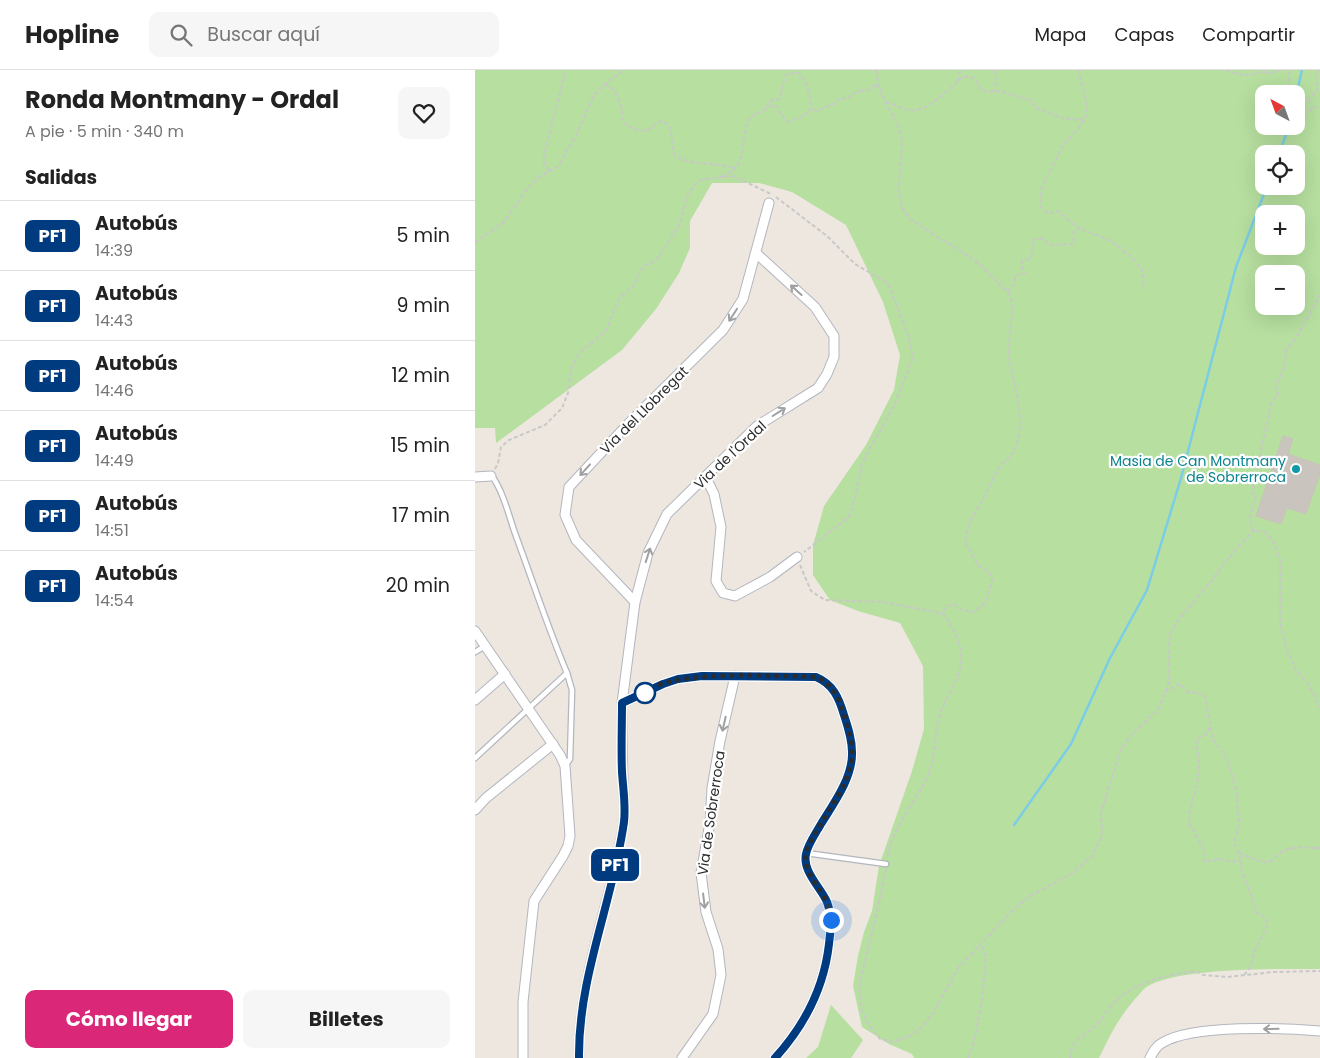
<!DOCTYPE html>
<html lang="es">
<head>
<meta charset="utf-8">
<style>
	body { margin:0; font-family:Poppins,sans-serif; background:#f6f6f6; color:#222; height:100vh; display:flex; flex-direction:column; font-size:19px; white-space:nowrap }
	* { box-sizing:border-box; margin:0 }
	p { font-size:16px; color:#767676 }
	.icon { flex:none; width:28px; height:28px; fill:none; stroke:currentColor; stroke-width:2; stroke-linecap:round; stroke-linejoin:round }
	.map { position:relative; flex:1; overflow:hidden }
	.details { display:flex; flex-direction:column; background:#fff; width:475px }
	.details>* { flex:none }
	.badge { padding:0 10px; border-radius:8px; font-size:18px; line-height:32px }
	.needle { width:32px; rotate:319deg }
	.controls { position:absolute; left:780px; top:15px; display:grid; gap:10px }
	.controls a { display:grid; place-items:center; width:50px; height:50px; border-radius:10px; background:#fff; box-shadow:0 5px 20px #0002; font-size:25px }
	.you { position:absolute; width:25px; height:25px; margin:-12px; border:4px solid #fff; border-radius:50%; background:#1a73e8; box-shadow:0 0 0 8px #1a73e833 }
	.map>.badge { position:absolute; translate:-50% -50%; box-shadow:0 0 0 2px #fff }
	h2 { padding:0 25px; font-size:19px; line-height:45px }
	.round { display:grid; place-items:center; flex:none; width:52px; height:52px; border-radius:10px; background:#f6f6f6 }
	.head { display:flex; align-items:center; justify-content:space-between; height:85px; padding:0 25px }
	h1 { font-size:24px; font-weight:700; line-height:38px }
	.action { display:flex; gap:10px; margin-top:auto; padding:10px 25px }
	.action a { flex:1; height:58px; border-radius:10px; background:#db2777; color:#fff; font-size:20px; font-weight:700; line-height:58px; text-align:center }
	.action a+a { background:#f6f6f6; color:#222 }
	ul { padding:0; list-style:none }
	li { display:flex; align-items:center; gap:15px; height:70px; padding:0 25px; border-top:1px solid #e0e0e0 }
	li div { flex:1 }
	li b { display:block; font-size:19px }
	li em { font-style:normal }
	li .badge { min-width:55px; font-weight:700; text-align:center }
	header { display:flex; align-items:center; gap:30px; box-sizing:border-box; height:70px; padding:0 25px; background:#fff; border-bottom:1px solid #e0e0e0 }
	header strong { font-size:24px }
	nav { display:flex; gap:28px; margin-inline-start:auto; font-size:18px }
	.search { width:350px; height:45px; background:#f6f6f6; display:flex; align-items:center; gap:12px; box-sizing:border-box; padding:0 18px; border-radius:10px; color:#767676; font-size:19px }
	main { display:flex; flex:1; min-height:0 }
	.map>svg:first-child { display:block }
	.green { fill:#b7dfa0; fill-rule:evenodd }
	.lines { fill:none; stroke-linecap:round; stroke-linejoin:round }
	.stream { stroke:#7bcde7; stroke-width:2.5 }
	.building { fill:#c9c5be; stroke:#c8c3b9 }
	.service-casing { stroke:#b3b6bf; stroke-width:7 }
	.minor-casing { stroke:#b3b6bf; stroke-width:11 }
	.path { stroke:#c8c8c8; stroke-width:2; stroke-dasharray:4 2.5; stroke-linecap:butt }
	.service { stroke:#fff; stroke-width:4.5 }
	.minor { stroke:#fff; stroke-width:9 }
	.oneway { stroke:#a0a0a0 }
	.line-casing { stroke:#fff; stroke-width:11 }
	.line { stroke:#003b80; stroke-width:8 }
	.walk { stroke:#2c2c2c; stroke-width:5; stroke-dasharray:0 9 }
	.culture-dot { fill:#0f9aa8; stroke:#fff; stroke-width:2 }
	.stop-dot { fill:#fff; stroke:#003b80; stroke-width:2.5 }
	.labels { text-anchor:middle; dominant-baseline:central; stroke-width:4.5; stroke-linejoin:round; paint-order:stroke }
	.street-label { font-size:14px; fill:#2c2c2c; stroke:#fff }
	.culture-label { font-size:14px; fill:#0d838f; stroke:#fff; text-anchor:end }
</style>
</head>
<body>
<header>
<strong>Hopline</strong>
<div class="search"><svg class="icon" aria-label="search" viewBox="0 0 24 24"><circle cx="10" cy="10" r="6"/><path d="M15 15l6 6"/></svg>Buscar aquí</div>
<nav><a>Mapa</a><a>Capas</a><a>Compartir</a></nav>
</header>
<main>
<section class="details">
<div class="head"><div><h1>Ronda Montmany - Ordal</h1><p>A pie · 5 min · 340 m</p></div><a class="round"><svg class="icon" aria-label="heart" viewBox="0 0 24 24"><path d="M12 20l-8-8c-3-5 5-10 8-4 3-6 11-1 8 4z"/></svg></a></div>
<h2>Salidas</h2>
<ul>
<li><span class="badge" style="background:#003b80;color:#fff">PF1</span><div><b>Autobús</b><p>14:39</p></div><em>5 min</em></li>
<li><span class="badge" style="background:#003b80;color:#fff">PF1</span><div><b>Autobús</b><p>14:43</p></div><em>9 min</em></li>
<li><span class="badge" style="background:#003b80;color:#fff">PF1</span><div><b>Autobús</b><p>14:46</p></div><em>12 min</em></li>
<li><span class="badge" style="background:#003b80;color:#fff">PF1</span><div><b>Autobús</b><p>14:49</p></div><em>15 min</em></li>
<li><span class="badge" style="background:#003b80;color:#fff">PF1</span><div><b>Autobús</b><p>14:51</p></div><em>17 min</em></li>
<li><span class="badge" style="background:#003b80;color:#fff">PF1</span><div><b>Autobús</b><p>14:54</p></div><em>20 min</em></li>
</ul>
<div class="action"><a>Cómo llegar</a><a>Billetes</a></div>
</section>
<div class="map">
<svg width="845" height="988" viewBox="0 0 845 988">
	<rect width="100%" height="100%" fill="#ede7e0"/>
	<g class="green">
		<path d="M0 0H845V899C806 899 701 897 670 918 667 921 663 926 660 929 644 947 634 967 624 988H439L437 984 414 974 387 957 378 916 383 886 389 862 397 841 404 796 437 701 449 659 448 596 425 553 383 541 355 530 338 505V475L349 436 391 375 419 320 425 285 408 232 371 155 317 122 284 113H237L215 151V178L204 203 181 239 147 280 21 373 20 358H0ZM789 24H821V56H789ZM789 84H821V116H789ZM789 144H821V176H789ZM789 204H821V236H789Z"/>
		<path d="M356 935 388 970 376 988H331L343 977Z"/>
	</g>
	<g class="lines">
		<g class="stream">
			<path d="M821 26 827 0"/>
			<path d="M804 84 814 56"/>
			<path d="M539 755 596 674 635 588 672 520 706 408 761 197 792 116"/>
		</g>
	</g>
	<path class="building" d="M808 366 818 369 813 384 845 395V404L831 444 812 438 806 454 781 446Z"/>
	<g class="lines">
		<defs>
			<g id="service">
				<path d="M0 582 10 576"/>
				<path d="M0 688 92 603C73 558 58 512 41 466 34 447 29 423 17 406"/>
				<path d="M91 695 95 689 97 620 92 603"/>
				<path d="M331 783 411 794"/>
			</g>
			<g id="minor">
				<path d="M0 407 16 406"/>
				<path d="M231 408 239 424 246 457 241 511 248 523 260 526 295 507 322 487"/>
				<path d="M160 532 101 470 90 445 94 417 153 354 248 260 268 229 294 133"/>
				<path d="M0 561 85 685 90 696 95 766 93 776 88 786 59 831 48 932V988"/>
				<path d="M0 630 30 604"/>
				<path d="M147 633 160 532 173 483 192 444 282 356 343 318 352 304 359 287V266L340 237 281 183"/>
				<path d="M0 740 11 728 78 674"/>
				<path d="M104 988C103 907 137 831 149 752 151 737 148 721 148 706 147 682 147 657 147 633L188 614 203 609 227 606 341 607C358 614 364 628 369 645 373 657 377 669 377 682 378 707 359 733 346 754 341 763 333 774 331 784 327 801 346 818 352 832 357 845 356 860 354 874 349 918 330 955 300 988"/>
				<path d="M207 988 238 944 246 905 243 879 231 842 226 803 235 753 237 718 245 671 260 606"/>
				<path d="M675 988C678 982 681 976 687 973 717 954 809 958 845 961"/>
			</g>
		</defs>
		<use href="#service" class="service-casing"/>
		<use href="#minor" class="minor-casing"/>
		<g class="path">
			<path d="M401 0C403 12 406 23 411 33 418 46 426 58 427 73 428 97 415 133 437 150 445 155 451 160 459 165 483 179 507 193 525 215 529 219 535 223 536 229 540 251 530 273 535 294 541 321 551 352 540 379 536 387 530 390 525 397 519 405 516 414 511 423 501 444 494 447 490 471L503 495 516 505 517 511 510 533 498 542 487 540 479 534 473 536 466 543"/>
			<path d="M519 0 521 5 520 21"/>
			<path d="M603 0C606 11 612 30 612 41 611 53 597 65 590 73 584 81 582 89 577 97 570 111 563 120 566 137 571 144 575 144 583 141L602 157 638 172 657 188 667 199 669 219"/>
			<path d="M751 0C758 3 765 5 772 5 781 4 786 0 796 3L806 0"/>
			<path d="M483 11 485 0"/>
			<path d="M130 14C133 16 137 18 140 22 144 28 149 43 147 50 152 59 162 60 171 61L186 51C204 56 191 81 203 87 220 97 244 91 260 99"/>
			<path d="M813 24 814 0"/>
			<path d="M411 32C418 34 426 38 433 40 453 44 475 17 489 6L499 8 506 20 515 22 524 21 555 30 562 38 587 48 609 50"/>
			<path d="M292 36 294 31 304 29C308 21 307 13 311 5L322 2C333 11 335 26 336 38"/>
			<path d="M821 42 829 43 845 35"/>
			<path d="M829 43 830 34 843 20C842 13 839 6 844 0"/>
			<path d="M74 100 69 94V84L91 0"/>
			<path d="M247 107C254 102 261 100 265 91 269 81 268 53 277 46 280 44 284 43 288 41 293 37 295 36 302 36L304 42 313 52 329 46 336 38 341 41 361 33 364 29 373 28 383 21 396 20 399 14 405 19"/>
			<path d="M301 127 352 166 380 194 413 213 434 268 438 287 420 334 387 393 380 429 373 448 329 482"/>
			<path d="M0 172 28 153 54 117 65 106 80 99 84 95 102 63 119 25 130 14 149 0"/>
			<path d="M532 221 540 213V206L550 203 547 198V190L555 189 558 182 557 170 566 168 575 175 598 174 599 162 605 158"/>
			<path d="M20 399 23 393 26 377 34 370 70 355 87 338 93 323 97 297 101 289 109 279 131 261 136 247 144 229 158 216 169 196 181 190 191 176 205 153 212 126 218 117 224 111 231 109 258 106 294 123V126"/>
			<path d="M778 461 775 447 781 425 777 422 796 334 803 325 801 314 808 302 812 278 820 270 845 225"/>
			<path d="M325 495 336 521 350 530 407 532 466 543C474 549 477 557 481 565 497 603 471 618 463 651 459 671 460 692 450 711 437 738 416 759 412 789"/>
			<path d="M690 622 705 614 714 623 720 622 730 626 737 665 740 672 746 679 754 694 762 725 764 756 759 772 765 786 767 803 776 824 779 838 782 843 788 846 792 850 793 854 780 880 775 898 768 906"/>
			<path d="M735 657 732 663 722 669 721 675 724 687 723 709 714 744 715 754 729 780V792L746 789 757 792 765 790"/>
			<path d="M764 783C773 786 782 792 791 792 799 792 802 783 810 780 821 776 833 778 845 778"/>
			<path d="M411 799 402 842 387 903 384 919 387 941 393 954 405 969 417 972 435 966 446 958 458 943 484 897 540 838 558 824 595 805 617 786 625 770 627 762 626 743 645 681 657 664 682 641 687 631 694 611V574L696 563 701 553 738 509 750 492 778 461H788L798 471 805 490V552L811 577 821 600 833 613 845 637"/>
			<path d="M493 988 499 972 507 930 511 886 506 874"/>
			<path d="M595 988C595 971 609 966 620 956 629 948 635 935 645 927 666 910 694 905 721 901L728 905 752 907 799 902 845 901"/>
		</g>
		<use href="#service" class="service"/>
		<use href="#minor" class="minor"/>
	</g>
	<defs><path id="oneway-shaft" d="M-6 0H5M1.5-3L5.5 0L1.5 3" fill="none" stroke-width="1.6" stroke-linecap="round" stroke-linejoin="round" transform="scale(1.25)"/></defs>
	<g class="oneway">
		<use href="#oneway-shaft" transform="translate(321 220) rotate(-138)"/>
		<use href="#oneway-shaft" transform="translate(258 245) rotate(123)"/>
		<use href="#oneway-shaft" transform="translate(304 342) rotate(-32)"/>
		<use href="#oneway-shaft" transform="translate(110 400) rotate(132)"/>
		<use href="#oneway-shaft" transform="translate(173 485) rotate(-72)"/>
		<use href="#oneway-shaft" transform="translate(249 654) rotate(103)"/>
		<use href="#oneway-shaft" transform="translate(229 831) rotate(83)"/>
		<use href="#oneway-shaft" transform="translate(796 959) rotate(179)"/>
	</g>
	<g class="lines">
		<defs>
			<path id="line" d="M104 988C103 907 138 831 149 752 151 736 148 718 147 702 146 679 147 656 147 633L188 614 203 609 227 606 341 607C358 614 364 628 369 645 373 657 377 669 377 682 378 707 359 733 346 754 341 763 333 774 331 784 327 801 346 818 352 832 357 845 356 860 354 874 349 918 330 955 300 988"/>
		</defs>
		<use href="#line" class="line-casing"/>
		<use href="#line" class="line"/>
		<path class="walk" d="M170 623C193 599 303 606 341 607 358 614 364 628 369 645 373 657 377 670 377 683 377 708 359 732 347 752 341 762 334 772 331 783 327 799 345 818 351 831 354 837 355 844 356 850"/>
	</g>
	<circle class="culture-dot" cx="821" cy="399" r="5"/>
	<circle class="stop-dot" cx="170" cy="623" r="10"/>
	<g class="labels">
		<g class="street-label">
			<text transform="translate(169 340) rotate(-45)">Via del Llobregat</text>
			<text transform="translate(255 385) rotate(-43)">Via de l'Ordal</text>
			<text transform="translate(236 743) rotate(-82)">Via de Sobrerroca</text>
		</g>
		<g class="culture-label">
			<text x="811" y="391">Masia de Can Montmany<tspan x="811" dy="16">de Sobrerroca</tspan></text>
		</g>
	</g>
</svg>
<div class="controls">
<a><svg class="needle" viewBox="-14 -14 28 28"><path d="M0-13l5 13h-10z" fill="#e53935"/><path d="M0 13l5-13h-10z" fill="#767676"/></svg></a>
<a><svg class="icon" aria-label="locate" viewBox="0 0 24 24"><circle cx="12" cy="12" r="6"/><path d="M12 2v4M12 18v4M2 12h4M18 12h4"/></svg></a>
<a>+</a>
<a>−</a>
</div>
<div class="you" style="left:356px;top:850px"></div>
<b class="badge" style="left:140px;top:795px;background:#003b80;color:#fff">PF1</b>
</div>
</main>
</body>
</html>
